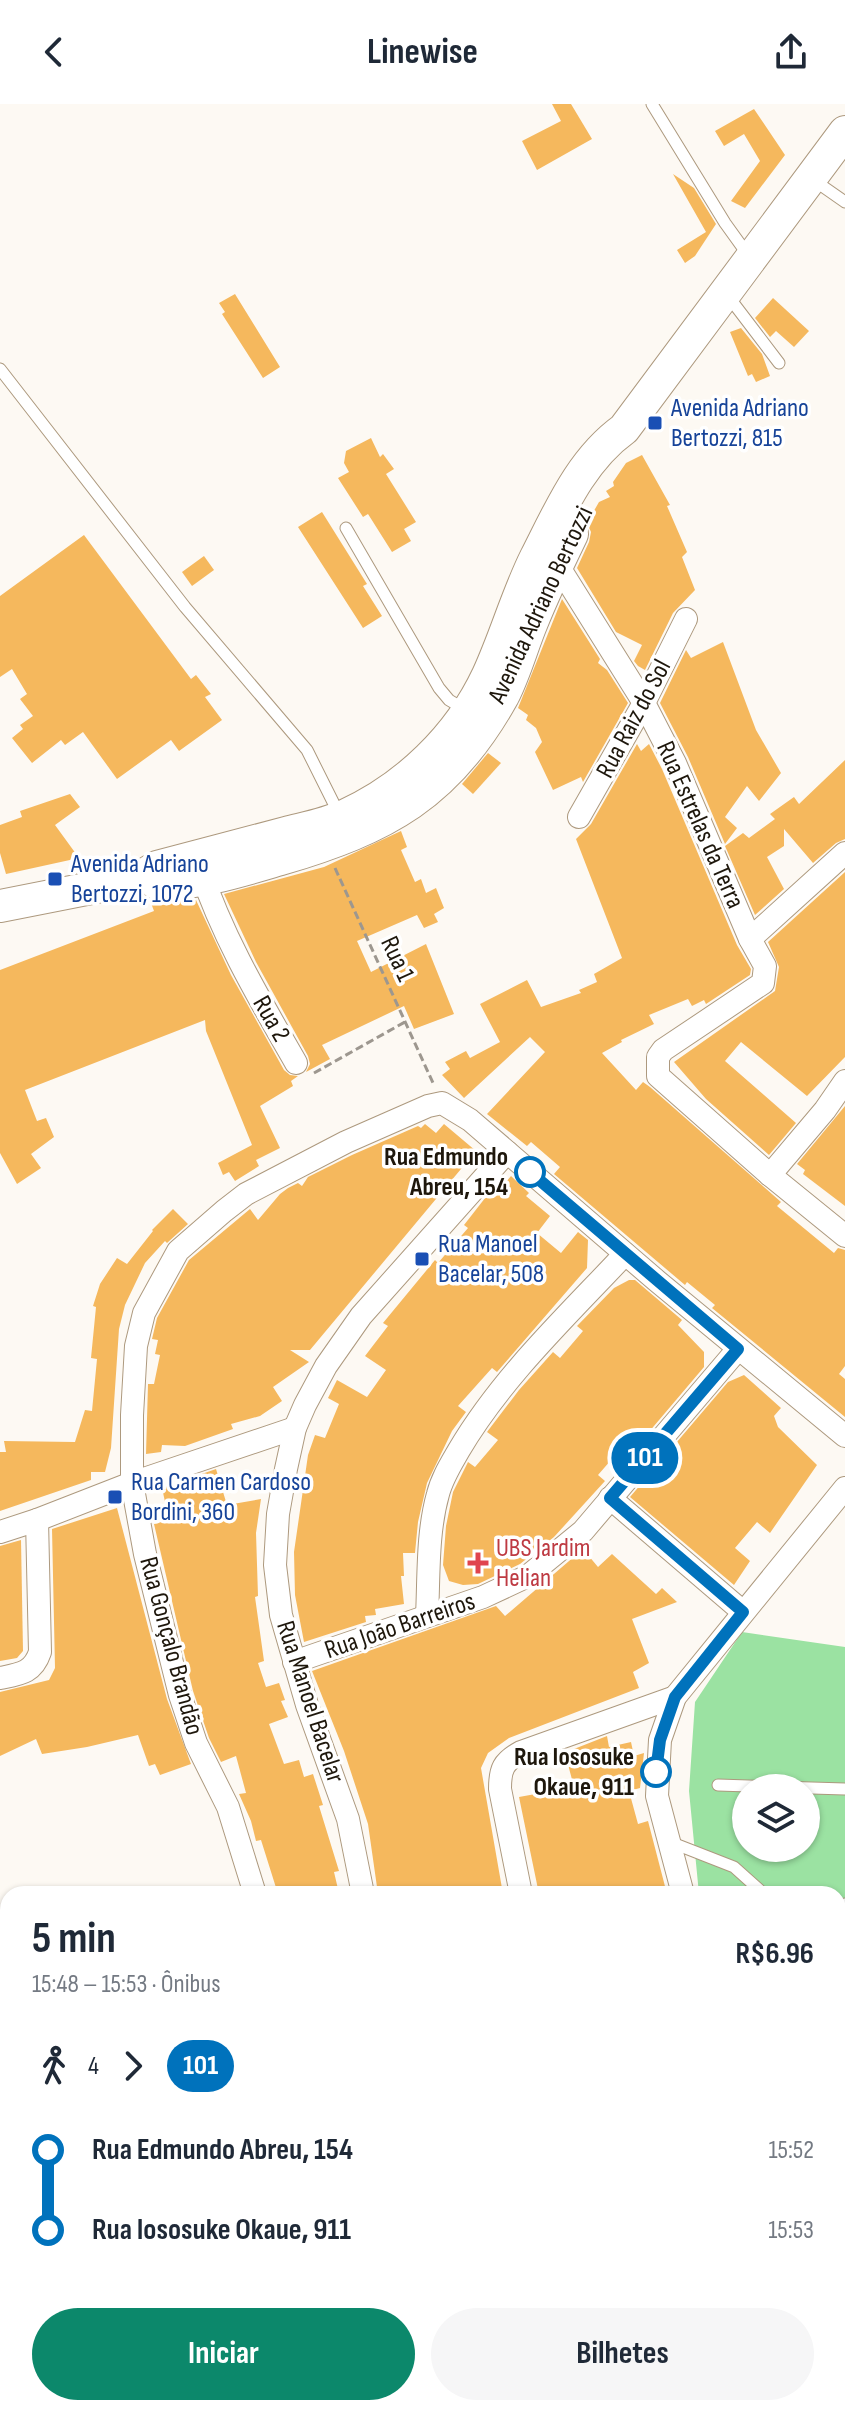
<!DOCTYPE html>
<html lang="pt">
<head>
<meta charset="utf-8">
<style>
	body { margin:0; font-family:"Sofia Sans Condensed",sans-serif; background:#f6f6f7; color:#1f2937; height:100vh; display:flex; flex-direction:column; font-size:30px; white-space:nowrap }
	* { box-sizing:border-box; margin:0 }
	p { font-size:26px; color:#747a83 }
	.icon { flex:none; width:44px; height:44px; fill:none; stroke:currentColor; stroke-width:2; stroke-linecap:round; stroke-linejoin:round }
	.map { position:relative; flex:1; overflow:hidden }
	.sheet { position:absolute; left:0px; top:1782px; width:846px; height:530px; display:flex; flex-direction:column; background:#fff; border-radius:24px 24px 0 0; box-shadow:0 2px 6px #0004 }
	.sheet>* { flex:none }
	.badge { padding:0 16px; border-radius:26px; font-size:28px; line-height:52px }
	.fabs { position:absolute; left:732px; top:1670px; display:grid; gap:16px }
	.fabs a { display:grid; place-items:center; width:88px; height:88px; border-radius:50%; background:#fff; box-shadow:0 2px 6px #0004; font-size:40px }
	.map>.badge { position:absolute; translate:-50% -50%; box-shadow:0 0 0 4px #fff }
	.legs { display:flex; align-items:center; gap:12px; height:88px; padding:0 32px; font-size:26px }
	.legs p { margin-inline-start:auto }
	.head { display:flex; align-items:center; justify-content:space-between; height:136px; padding:0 32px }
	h1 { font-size:44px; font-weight:700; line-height:60px }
	.cta { display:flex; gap:16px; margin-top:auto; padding:16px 32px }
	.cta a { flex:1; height:92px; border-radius:48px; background:#0c886b; color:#fff; font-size:32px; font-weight:700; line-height:92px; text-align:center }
	.cta a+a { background:#f6f6f7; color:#1f2937 }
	ul { padding:0 32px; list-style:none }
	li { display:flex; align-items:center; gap:28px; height:80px; font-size:30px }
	li i { display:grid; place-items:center; width:12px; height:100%; margin:0 10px; background:currentColor }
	li i::after { content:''; width:20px; height:20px; margin:-10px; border:6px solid; border-radius:50%; background:#fff }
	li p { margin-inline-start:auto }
	li:first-child i { background:linear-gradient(#0000 50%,currentColor 0) }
	li:last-child i { background:linear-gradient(currentColor 50%,#0000 0) }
	header { display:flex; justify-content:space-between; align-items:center; height:104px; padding:0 32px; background:#fff; font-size:36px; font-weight:700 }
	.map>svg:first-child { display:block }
	.green { fill:#9be2a2; fill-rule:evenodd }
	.building { fill:#f5b85d }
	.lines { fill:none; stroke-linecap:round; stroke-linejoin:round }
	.lane-casing { stroke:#ad997e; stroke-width:13 }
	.street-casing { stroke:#ad997e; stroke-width:24 }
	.secondary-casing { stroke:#ad997e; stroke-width:34 }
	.path { stroke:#9d978f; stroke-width:3; stroke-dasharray:8 4; stroke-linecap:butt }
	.lane { stroke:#fff; stroke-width:11 }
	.street { stroke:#fff; stroke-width:22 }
	.secondary { stroke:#fff; stroke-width:32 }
	.line-1-casing { stroke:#fff; stroke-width:18 }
	.line-1 { stroke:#0072bc; stroke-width:12 }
	.transit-dot { fill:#1a4fb4; stroke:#fff; stroke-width:3 }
	.stop-1-dot { fill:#fff; stroke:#0072bc; stroke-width:4 }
	.health-dot { fill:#e0444e; stroke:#fff; stroke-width:3 }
	.labels { text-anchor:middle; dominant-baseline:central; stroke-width:7; stroke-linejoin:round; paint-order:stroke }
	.transit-label { font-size:26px; fill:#164399; stroke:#fff; text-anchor:start }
	.street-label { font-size:26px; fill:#1e170c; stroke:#fff }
	.stop-label { font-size:26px; font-weight:bold; fill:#1e170c; stroke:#fff; text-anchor:end }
	.health-label { font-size:26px; fill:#be3a42; stroke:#fff; text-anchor:start }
</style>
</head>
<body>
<header><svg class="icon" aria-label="back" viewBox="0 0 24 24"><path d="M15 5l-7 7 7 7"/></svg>Linewise<svg class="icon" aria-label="share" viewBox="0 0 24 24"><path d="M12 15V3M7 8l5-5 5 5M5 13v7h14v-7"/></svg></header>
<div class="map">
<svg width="845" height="2311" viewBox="0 0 845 2311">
	<rect width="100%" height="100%" fill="#fdf9f3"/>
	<path class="green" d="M742 1528 845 1543V1982H838V1790H699L689 1687 695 1598ZM746 1684H806V1744H746Z"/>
	<g class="building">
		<path d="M552 0H571L592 35 537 66 522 37 561 17Z"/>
		<path d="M754 5 785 51 745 104 731 97 760 57 744 30 724 42 715 27Z"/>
		<path d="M673 70 694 84 716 120 695 152 685 159 677 146 706 128Z"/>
		<path d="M235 190 280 263 263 274 222 210 225 208 219 199Z"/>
		<path d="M773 194 809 227 794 243 776 227 770 233 755 214Z"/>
		<path d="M741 224 762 250 770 272 756 278 752 270 748 272 730 228Z"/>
		<path d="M371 334 380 353 383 350 394 365 386 370 416 418 404 425 411 437 392 448 368 410 363 413 338 374 349 368 344 359 346 347Z"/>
		<path d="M642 351 670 401 667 402 687 448 682 453 695 486 673 509 645 566 638 562 634 557 642 541 616 528 577 464 589 438 591 428 587 419 599 398 610 393 606 387 614 382 613 378 626 359Z"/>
		<path d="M322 408 367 480 363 482 382 512 363 524 298 423Z"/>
		<path d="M84 431 191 575 196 571 211 590 205 593 222 616 179 647 171 636 117 675 83 628 65 641 61 636 32 659 12 634 23 625 20 621 33 612 20 595 27 590 12 565 0 573V492Z"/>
		<path d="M204 452 214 466 192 482 182 468Z"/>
		<path d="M562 495 600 555 598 559 607 566 628 599 583 678 581 673 553 686 535 648 542 638 536 624 526 616 528 611 518 604Z"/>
		<path d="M723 538 756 626 781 669 759 697 747 682 725 713 737 724 725 740 688 653 660 599 686 546 691 554Z"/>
		<path d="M637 640 641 647 649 640 662 665 737 841 751 865 750 871 706 900 704 896 692 902 688 895 649 911 654 920 621 936 622 938 602 949 636 986 643 978 650 983 781 1098 777 1102 834 1149 838 1144 845 1146V1262L839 1270 845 1275V1313L712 1204 715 1201 687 1178 685 1181 554 1070 560 1063 531 1038 527 1042 487 1010 545 948 530 933 464 994 442 971 450 965 445 958 466 947 470 954 500 938 480 900 527 876 541 903 581 889 579 886 597 878 594 870 622 854 576 735 591 720Z"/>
		<path d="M488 649 501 659 473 690 462 680Z"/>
		<path d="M845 656V735L836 739 813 759 784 725V742L767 753 784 785 755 811 725 742 743 729 749 734 775 715 770 710 794 693 799 700Z"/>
		<path d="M70 690 80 703 55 721 79 754 6 770 0 749V721L22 713 20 707Z"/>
		<path d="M401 727 407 743 401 746 415 778 421 775 426 789 436 784 444 804 434 810 438 818 424 824 417 811 357 837 371 868 426 840 454 910 414 925 404 902 322 941 330 955 306 968 310 960 308 952 256 858 224 790 324 763Z"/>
		<path d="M845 768V953L807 992 741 938 725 957 796 1019 769 1051 706 995 674 958 775 887 779 863 768 838Z"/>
		<path d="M196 796 231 871 284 966 290 971 298 972 291 977 293 982 260 1002 280 1044 256 1056 259 1062 235 1077 229 1068 223 1071 218 1059 252 1041 206 927 205 916 25 986 37 1017 46 1014 54 1033 31 1050 41 1064 17 1080 0 1049V866L154 807 151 799Z"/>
		<path d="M845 1002V1102L803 1070 805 1066 797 1060Z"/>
		<path d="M425 1020 436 1029 444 1020 476 1047 310 1246H290L309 1258 273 1283 282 1297 260 1312 231 1320 233 1325 185 1342 162 1341 161 1348 146 1350 148 1280H154L160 1251 155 1250 158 1236 152 1235 157 1214 189 1156 250 1105 258 1116 280 1090 288 1084 298 1079 302 1082 308 1073 352 1051 418 1022 421 1024Z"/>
		<path d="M511 1072 529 1089 526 1092 550 1112 537 1129 561 1149 578 1128 588 1136 587 1164 497 1268 492 1264 458 1302 466 1308 452 1327 427 1379 418 1418 415 1449H403L404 1472H401L404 1500 375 1505 376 1511 365 1512 366 1518 304 1538 295 1491 294 1448 308 1351 315 1331 325 1334 339 1300 328 1294 337 1276 367 1293 386 1266 365 1252 388 1222 383 1219 435 1156 438 1159 468 1124 464 1121 489 1089 494 1084 498 1087Z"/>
		<path d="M173 1105 188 1120 167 1139 165 1137 145 1159 125 1201 119 1225 111 1344 105 1368H91V1376L0 1407V1348H6L4 1337 75 1338 85 1306 92 1307 97 1255 91 1254 96 1203 93 1202 100 1180 117 1154 127 1160 153 1127 152 1126Z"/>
		<path d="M629 1176H635L682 1216 678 1221 704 1248V1263L626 1355 618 1348 598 1371 605 1377 554 1433 520 1460 478 1480 463 1481 449 1477 443 1461 446 1422 453 1388 468 1358 475 1363 498 1336 487 1328 519 1286 553 1248 560 1254 583 1227 577 1222 614 1184Z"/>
		<path d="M744 1271 781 1304 774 1312 778 1323 817 1361 770 1429 757 1418 735 1444 750 1457 734 1481 630 1393 728 1278Z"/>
		<path d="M216 1365 227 1401 261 1395 256 1429 258 1492 255 1493 264 1557 258 1559 266 1583 279 1579 285 1596 281 1597 288 1613 269 1620 284 1660 299 1656 304 1673 313 1670 323 1701 319 1702 339 1767 334 1768 338 1785 336 1786 337 1790H278L261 1736 256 1737 251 1717 239 1690 246 1689 236 1652 221 1658 209 1634 193 1587 154 1420 169 1416 162 1384Z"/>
		<path d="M117 1404 167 1595 191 1660 160 1671 155 1660 149 1662 138 1631 87 1643 42 1650 36 1635 0 1652V1588L49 1576 55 1564 52 1425Z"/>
		<path d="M21 1436 23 1547 17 1554 0 1557V1442Z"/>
		<path d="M583 1445 598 1463 612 1450 656 1490 662 1484 677 1498 632 1515 649 1559 633 1568 639 1584 509 1634 488 1649 481 1664 503 1790H431L430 1787 378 1790 368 1720 344 1647 312 1567 496 1502 505 1512Z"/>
		<path d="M607 1632 609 1643 631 1638 634 1652 644 1649 640 1684 629 1687 638 1720 648 1717 667 1790H539L519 1693 574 1683 566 1653 575 1651 574 1645Z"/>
	</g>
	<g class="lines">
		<defs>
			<g id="lane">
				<path d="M652 0 725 119 748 151"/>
				<path d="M815 77 845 98"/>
				<path d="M728 192 779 259"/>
				<path d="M0 265 185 503 307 646 339 710"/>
				<path d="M346 424 439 584 449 596 464 605"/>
				<path d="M718 1681 845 1685"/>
				<path d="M670 1738 734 1763 764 1790"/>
				<path d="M838 1802 845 1800"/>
				<path d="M838 1917H845"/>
			</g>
			<g id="street">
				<path d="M550 455 557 460 644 599 675 659 750 835 765 862 763 879 663 946 658 953V972L770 1071 845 1132"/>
				<path d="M579 713 644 599 686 515"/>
				<path d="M200 765C223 834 260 896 296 959"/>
				<path d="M750 835 845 749"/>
				<path d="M770 1071 825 1006 845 977"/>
				<path d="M610 1394 743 1508"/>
				<path d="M0 1428 37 1416 132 1379 295 1324"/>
				<path d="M427 1512C429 1472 427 1429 438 1390 442 1374 451 1360 459 1346 502 1273 567 1212 625 1150"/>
				<path d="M294 1558 483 1493 528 1472 583 1427 738 1245"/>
				<path d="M0 1574C20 1570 33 1569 40 1548L37 1416"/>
				<path d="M255 1790 228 1703 196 1639 180 1591 145 1450 132 1379V1311L136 1242 144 1209 178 1147 224 1107 246 1090 346 1038 428 1002 442 999 470 1016 657 1177 845 1332"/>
				<path d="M363 1790 348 1715 307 1601 281 1511 275 1461 278 1410 286 1365 295 1324 305 1301 326 1262 361 1212 507 1048"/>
				<path d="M521 1790 500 1685C500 1665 503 1658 521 1648L675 1593"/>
				<path d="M683 1790 657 1692 660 1636 675 1593 845 1384"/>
				<path d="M636 2311V2304"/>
			</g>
			<g id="secondary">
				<path d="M156 779C187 784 250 764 281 755 386 724 448 691 503 592 515 569 522 542 532 518 544 488 558 459 572 430"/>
				<path d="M0 802 137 775 157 763C200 752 243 740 286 729 305 724 326 720 344 712 406 684 459 633 488 571 506 532 517 491 536 453 560 406 581 356 624 325L845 28"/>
			</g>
		</defs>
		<use href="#lane" class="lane-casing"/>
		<use href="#street" class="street-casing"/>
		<use href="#secondary" class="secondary-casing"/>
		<g class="path">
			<path d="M335 764 433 979"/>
			<path d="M314 969 405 918"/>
		</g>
		<use href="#lane" class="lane"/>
		<use href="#street" class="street"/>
		<use href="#secondary" class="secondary"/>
	</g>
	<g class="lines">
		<defs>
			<path id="line-1" d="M530 1068 738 1245 610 1394 743 1508 675 1593 660 1636 656 1668"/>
		</defs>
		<use href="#line-1" class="line-1-casing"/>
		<use href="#line-1" class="line-1"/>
	</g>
	<g class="transit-dot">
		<rect x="647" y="311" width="16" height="16" rx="4"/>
		<rect x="47" y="767" width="16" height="16" rx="4"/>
		<rect x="414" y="1147" width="16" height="16" rx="4"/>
		<rect x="107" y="1385" width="16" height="16" rx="4"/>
	</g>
	<g class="stop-1-dot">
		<circle cx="530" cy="1068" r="14"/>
		<circle cx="656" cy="1668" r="14"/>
	</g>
	<path class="health-dot" d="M474 1447h8v8h8v8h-8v8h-8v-8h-8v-8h8z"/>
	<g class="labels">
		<g class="transit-label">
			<text x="671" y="304">Avenida Adriano<tspan x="671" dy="30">Bertozzi, 815</tspan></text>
			<text x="71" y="760">Avenida Adriano<tspan x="71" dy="30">Bertozzi, 1072</tspan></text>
			<text x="438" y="1140">Rua Manoel<tspan x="438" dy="30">Bacelar, 508</tspan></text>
			<text x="131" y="1378">Rua Carmen Cardoso<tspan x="131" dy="30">Bordini, 360</tspan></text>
		</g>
		<g class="street-label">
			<text transform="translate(541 501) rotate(-65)">Avenida Adriano Bertozzi</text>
			<text transform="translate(634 615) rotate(-62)">Rua Raiz do Sol</text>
			<text transform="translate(700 721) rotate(66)">Rua Estrelas da Terra</text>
			<text transform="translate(397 855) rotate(65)">Rua 1</text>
			<text transform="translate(271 915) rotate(60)">Rua 2</text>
			<text transform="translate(400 1522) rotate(-19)">Rua João Barreiros</text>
			<text transform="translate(171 1542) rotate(75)">Rua Gonçalo Brandão</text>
			<text transform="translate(310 1598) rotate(72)">Rua Manoel Bacelar</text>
		</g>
		<g class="stop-label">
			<text x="508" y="1053">Rua Edmundo<tspan x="508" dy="30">Abreu, 154</tspan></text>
			<text x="634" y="1653">Rua Iososuke<tspan x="634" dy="30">Okaue, 911</tspan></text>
		</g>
		<g class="health-label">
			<text x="496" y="1444">UBS Jardim<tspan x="496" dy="30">Helian</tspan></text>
		</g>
	</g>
</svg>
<div class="fabs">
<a><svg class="icon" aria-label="layers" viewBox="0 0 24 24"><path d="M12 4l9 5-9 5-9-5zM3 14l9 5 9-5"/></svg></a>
</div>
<b class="badge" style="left:645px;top:1354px;background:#0072bc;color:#fff">101</b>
<section class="sheet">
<div class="head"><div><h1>5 min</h1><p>15:48 – 15:53 · Ônibus</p></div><b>R$6.96</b></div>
<div class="legs"><svg class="icon" aria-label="walk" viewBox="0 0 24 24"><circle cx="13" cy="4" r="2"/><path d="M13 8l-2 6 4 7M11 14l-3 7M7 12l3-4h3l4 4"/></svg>4<svg class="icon" aria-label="forward" viewBox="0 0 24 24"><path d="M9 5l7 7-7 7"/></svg><b class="badge" style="background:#0072bc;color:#fff">101</b></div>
<ul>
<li><i style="color:#0072bc"></i><b>Rua Edmundo Abreu, 154</b><p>15:52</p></li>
<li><i style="color:#0072bc"></i><b>Rua Iososuke Okaue, 911</b><p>15:53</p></li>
</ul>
<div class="cta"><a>Iniciar</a><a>Bilhetes</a></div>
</section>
</div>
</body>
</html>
